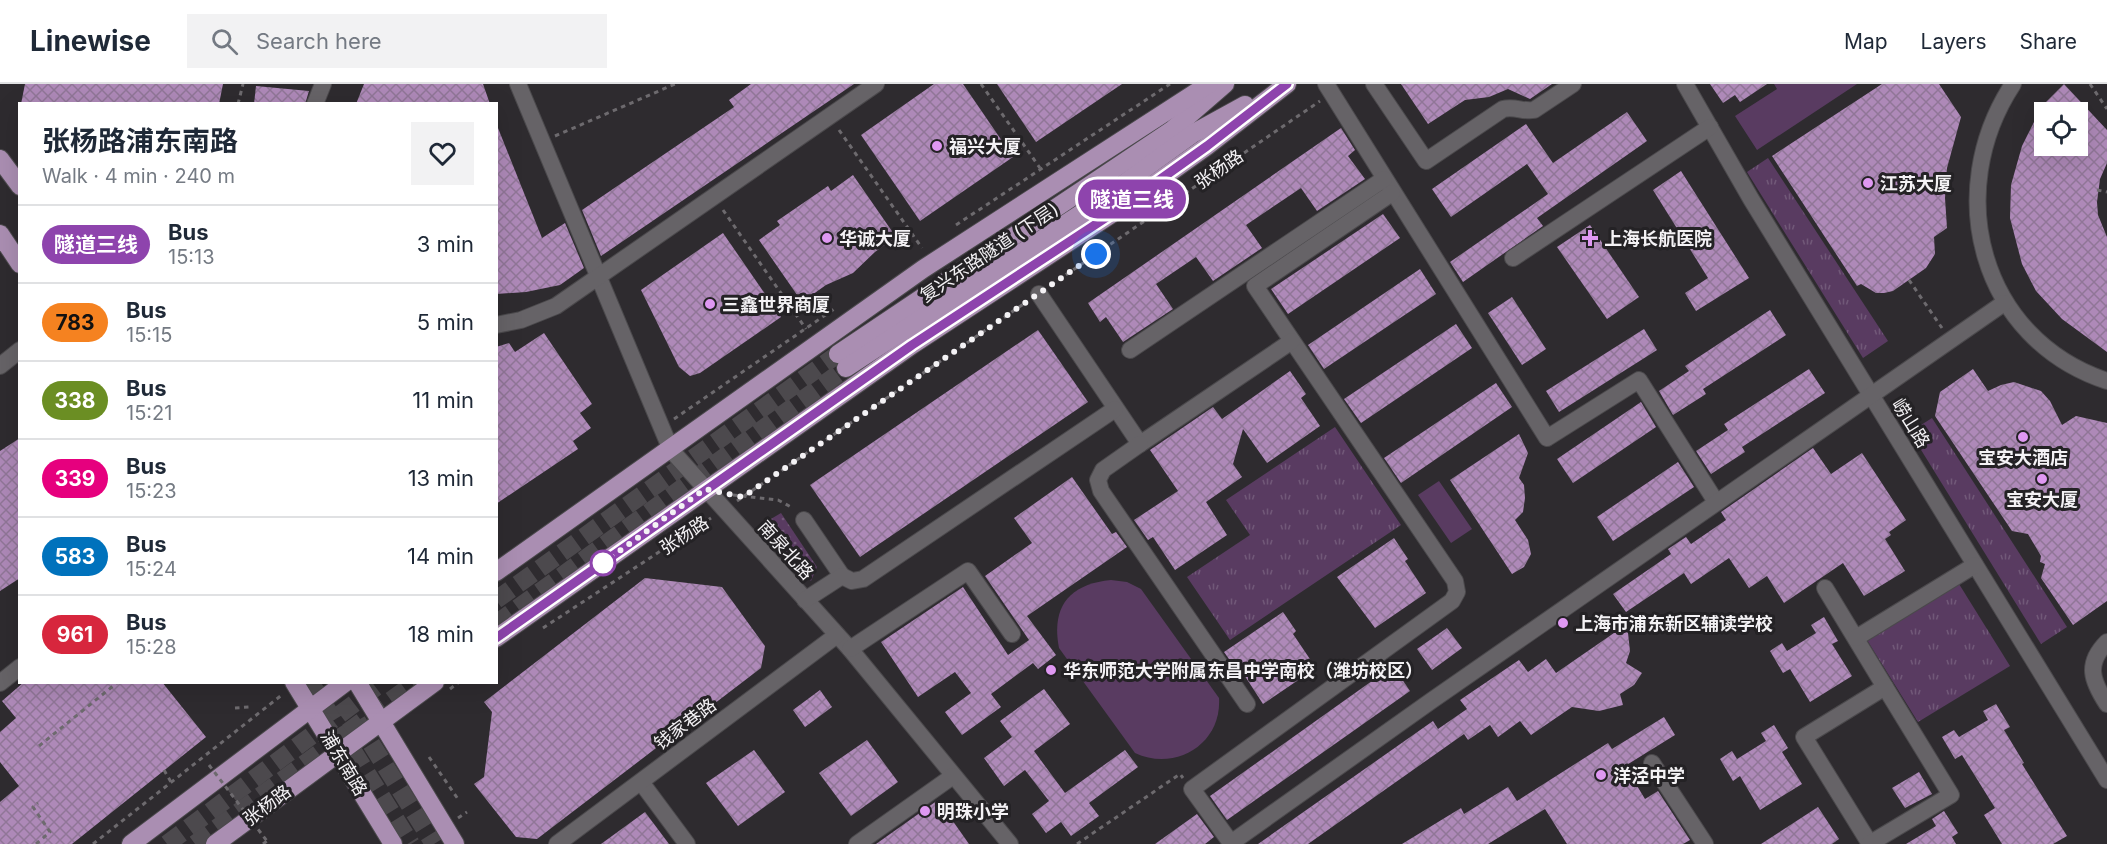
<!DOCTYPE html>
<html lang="en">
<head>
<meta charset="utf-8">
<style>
	body { margin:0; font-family:Inter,"Noto Sans SC",sans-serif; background:#f2f2f3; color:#1f2937; height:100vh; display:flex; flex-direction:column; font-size:22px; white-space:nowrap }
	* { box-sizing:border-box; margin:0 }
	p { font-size:20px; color:#747a83 }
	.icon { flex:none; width:33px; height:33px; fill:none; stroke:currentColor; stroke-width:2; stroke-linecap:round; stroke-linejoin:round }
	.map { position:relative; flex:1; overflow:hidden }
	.details { position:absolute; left:18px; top:18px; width:480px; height:582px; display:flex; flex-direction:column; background:#fff; border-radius:0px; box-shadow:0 6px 24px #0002 }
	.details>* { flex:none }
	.badge { padding:0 12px; border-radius:20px; font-size:21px; line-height:39px }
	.fabs { position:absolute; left:2034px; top:18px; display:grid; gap:12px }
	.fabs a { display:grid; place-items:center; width:54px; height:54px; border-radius:0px; background:#fff; box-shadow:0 6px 24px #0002; font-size:30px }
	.you { position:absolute; width:30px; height:30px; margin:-15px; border:4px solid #fff; border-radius:50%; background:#1a73e8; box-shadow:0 0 0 9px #1a73e833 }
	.map>.badge { position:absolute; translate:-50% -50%; box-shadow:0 0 0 3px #fff }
	.round { display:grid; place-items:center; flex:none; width:63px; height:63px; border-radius:0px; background:#f2f2f3 }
	.headline { display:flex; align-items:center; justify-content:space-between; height:102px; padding:0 24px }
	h1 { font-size:28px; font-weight:700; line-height:45px }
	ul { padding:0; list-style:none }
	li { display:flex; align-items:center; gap:18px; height:78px; padding:0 24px; border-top:2px solid #e0e1e3 }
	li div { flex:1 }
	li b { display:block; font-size:22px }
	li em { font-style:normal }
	li .badge { min-width:66px; font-weight:700; text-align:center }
	header { display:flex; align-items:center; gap:36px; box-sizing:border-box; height:84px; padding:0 30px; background:#fff; border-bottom:2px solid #e0e1e3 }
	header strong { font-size:28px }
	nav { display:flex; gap:33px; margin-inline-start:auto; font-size:21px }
	.search { width:420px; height:54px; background:#f2f2f3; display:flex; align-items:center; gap:15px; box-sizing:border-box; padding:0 21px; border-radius:0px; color:#747a83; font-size:22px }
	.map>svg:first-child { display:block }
	.grass { fill:url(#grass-dots) }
	.park { fill:url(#park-tufts) }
	.garden { fill:#593b61 }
	.building { fill:url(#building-cross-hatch); fill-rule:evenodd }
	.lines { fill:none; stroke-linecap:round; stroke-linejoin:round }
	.major-tunnel { stroke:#4c494d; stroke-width:18; stroke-dasharray:18 9; stroke-linecap:butt }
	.minor-casing { stroke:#4b494c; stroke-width:18 }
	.major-casing { stroke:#4b494c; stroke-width:20 }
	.path { stroke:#6d6a6e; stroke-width:3; stroke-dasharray:4.5 4.5; stroke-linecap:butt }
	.minor { stroke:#666367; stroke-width:16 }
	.major { stroke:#aa8eb2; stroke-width:18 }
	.path-bridge { stroke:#6d6a6e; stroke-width:3; stroke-dasharray:4.5 4.5; stroke-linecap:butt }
	.line-casing { stroke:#fff; stroke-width:14 }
	.line { stroke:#8e44ad; stroke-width:9 }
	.walk { stroke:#f4f2f5; stroke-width:6; stroke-dasharray:0 10.8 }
	.poi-dot { fill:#df98f2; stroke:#242225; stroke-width:2 }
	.stop-dot { fill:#fff; stroke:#8e44ad; stroke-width:3 }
	.labels { text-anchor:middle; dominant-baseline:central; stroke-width:6; stroke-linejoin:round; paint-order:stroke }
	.poi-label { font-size:18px; font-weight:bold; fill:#f4f2f5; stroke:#242225; text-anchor:start }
	.street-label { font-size:18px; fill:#f4f2f5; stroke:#242225 }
</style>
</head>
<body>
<header>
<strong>Linewise</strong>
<div class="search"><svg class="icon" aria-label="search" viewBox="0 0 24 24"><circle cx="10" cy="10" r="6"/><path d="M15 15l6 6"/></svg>Search here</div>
<nav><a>Map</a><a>Layers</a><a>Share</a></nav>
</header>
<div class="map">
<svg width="2107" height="760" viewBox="0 0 2107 760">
	<defs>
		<pattern id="grass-dots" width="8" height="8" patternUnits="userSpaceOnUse" patternTransform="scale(1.5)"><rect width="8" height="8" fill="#593b61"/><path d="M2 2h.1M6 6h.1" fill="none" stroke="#715878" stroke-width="1.8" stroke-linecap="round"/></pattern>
		<pattern id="park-tufts" width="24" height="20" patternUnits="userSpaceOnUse" patternTransform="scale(1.5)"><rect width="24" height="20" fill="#593b61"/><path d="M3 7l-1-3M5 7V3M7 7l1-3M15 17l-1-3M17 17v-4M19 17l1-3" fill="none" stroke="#715878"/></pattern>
		<pattern id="building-cross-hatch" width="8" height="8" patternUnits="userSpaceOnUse" patternTransform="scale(1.5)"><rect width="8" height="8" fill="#ae89b8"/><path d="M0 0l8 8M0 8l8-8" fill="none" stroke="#907697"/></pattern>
	</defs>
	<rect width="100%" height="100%" fill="#2e2b2f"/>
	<path class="grass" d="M781 429 817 483 811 497 759 442Z"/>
	<g class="park">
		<path d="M1768 74 1888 257 1863 274 1747 88Z"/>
		<path d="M1932 334 2067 543 2041 560 1910 348Z"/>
		<path d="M1335 343 1401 441 1230 556 1187 493 1250 451 1226 416Z"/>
		<path d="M1959 500 2010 582 1918 638 1867 556Z"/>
	</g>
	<g class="garden">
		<path d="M1774 0H1857L1757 66 1735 32 1777 5Z"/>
		<path d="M1439 397 1472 445 1451 459 1418 411Z"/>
		<path d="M1111 496 1127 498 1141 505 1219 614C1222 660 1175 688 1135 669L1059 564C1051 523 1069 500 1111 496Z"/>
	</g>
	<g class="building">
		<path d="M25 0H223L219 20H21Z"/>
		<path d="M364 0H483L490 20H356Z"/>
		<path d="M751 0H854L601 172 582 126 734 23 729 16Z"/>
		<path d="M934 0H963L1013 73 920 137 861 51Z"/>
		<path d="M997 0H1122L1036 58Z"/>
		<path d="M1401 0H1552L1530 15 1508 5 1489 13 1465 16 1428 40Z"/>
		<path d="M1710 0H1767L1740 18 1735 11 1723 19Z"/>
		<path d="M1882 0H1939L1961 33 1947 84 1945 114 1947 144 1934 153 1935 170 1926 184 1893 207 1884 209H1876L1861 200 1857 202 1772 72Z"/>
		<path d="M2064 0 2107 46V79L2100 95 2097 118 2098 131 2107 153V268L2062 235 2036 207 2022 180 2010 134 2011 101 2022 62 2044 18V20ZM2044 28H2078V62H2044Z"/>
		<path d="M256 2 309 7 305 20H254Z"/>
		<path d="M1627 28 1647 57 1537 134 1543 142 1463 198 1450 178 1548 110 1527 80 1451 133 1432 105 1526 40 1553 79Z"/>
		<path d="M496 39 542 154 565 139 584 184 560 201 526 208 496 210Z"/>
		<path d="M1341 44 1355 66 1348 72 1365 95 1317 127 1301 104 1246 141 1262 164 1213 197 1196 173 1156 200 1173 225 1123 258 1106 233 1100 238 1088 219Z"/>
		<path d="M1681 87 1749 194 1696 227 1685 209 1708 194 1653 106Z"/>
		<path d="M853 91 896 153 875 168 853 189 826 201 802 218 759 156 780 141 777 137 828 102 831 107Z"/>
		<path d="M1383 130 1400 154 1288 230 1271 205Z"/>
		<path d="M1590 141 1639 213 1607 235 1557 163Z"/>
		<path d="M723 149 781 233 700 289 690 292 679 283 641 206Z"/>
		<path d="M1420 185 1436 210 1324 285 1308 261Z"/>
		<path d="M1512 213 1546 265 1522 281 1488 229Z"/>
		<path d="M1770 226 1786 251 1703 305 1706 310 1673 331 1659 307 1689 287 1685 282Z"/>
		<path d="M1456 240 1472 264 1361 339 1344 315Z"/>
		<path d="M1644 245 1657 266 1559 328 1546 307Z"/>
		<path d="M1038 246 1088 318 860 473 810 401Z"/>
		<path d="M544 249 592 320 580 329 591 344 573 357 578 365 496 420V263L509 259 515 268Z"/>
		<path d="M1809 285 1825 309 1742 363 1745 368 1711 390 1696 367 1728 346 1724 340Z"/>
		<path d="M1973 285 1988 307 2001 301 2014 298 2041 307 2050 317 2062 341 2076 332 2107 339V517L2073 541 2041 494 2045 480 2040 478 2041 472 2028 450 2012 447 1935 332 1940 308Z"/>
		<path d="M1290 287 1306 310 1301 314 1320 342 1267 379 1243 345 1233 380 1242 393 1206 418 1227 451 1175 486 1153 453 1148 456 1134 436 1178 407 1150 366 1213 323 1222 335Z"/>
		<path d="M1496 299 1512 323 1401 399 1384 374Z"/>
		<path d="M1641 318 1656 343 1573 399 1557 375Z"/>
		<path d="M1519 350 1528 369 1519 394 1524 401 1525 414 1523 428 1515 436 1528 456 1531 470 1524 483 1512 490 1450 396Z"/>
		<path d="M20 354V494L0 507V367Z"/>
		<path d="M1813 364 1831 390 1862 369 1906 436 1889 448 1891 451 1885 455 1905 487 1864 512 1843 479 1784 519 1767 492 1749 504 1729 474 1691 500 1684 489 1626 528 1613 510 1671 470 1668 465 1686 453 1691 460 1726 436 1721 428Z"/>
		<path d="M1678 378 1694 403 1613 457 1597 433Z"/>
		<path d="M1072 393 1112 450 1116 448 1127 463 1027 532 1056 571 1038 585 1033 579 991 610 1001 623 962 651 945 628 971 609 955 588 918 613 881 558 963 503 1008 571 1029 556 985 492 1032 459 1014 434Z"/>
		<path d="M1394 454 1408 475 1405 477 1426 509 1375 544 1337 493Z"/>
		<path d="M645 494 722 503 765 562 761 584 537 755 516 753 474 700 484 693 492 628 484 618Z"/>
		<path d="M1283 528 1296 547 1293 550 1316 584 1263 620 1239 583 1236 585 1224 568Z"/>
		<path d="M1824 533 1838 557 1832 560 1852 592 1810 618 1790 585 1783 589 1770 567 1782 559 1787 567 1816 549 1811 541Z"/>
		<path d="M1627 540 1630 567 1626 579 1642 589 1634 601 1620 610 1623 621 1599 627 1572 623 1531 651 1520 637 1498 653 1490 641 1468 656 1464 650 1308 760H1258L1433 637 1438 645 1467 625 1460 616 1519 576 1528 588 1546 575 1556 589Z"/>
		<path d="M1447 544 1462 564 1432 586 1417 565Z"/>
		<path d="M1393 582 1410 607 1227 736 1210 712Z"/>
		<path d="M24 598H162L206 653 72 760H0V718L19 702 0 678V648L16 634 2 617Z"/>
		<path d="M1044 605 1070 640 1034 667 1065 709 1125 666 1138 683 1089 719 1099 732 1071 752 1061 738 1046 749 1032 730 1049 717 1025 686 1004 702 984 674 1012 653 1000 637Z"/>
		<path d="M820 606 832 623 805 643 793 626Z"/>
		<path d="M1996 620 2010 643 2004 646 2024 679 2022 680 2067 752 2053 760H2002L1984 731 1995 724 1962 671 1955 675 1942 653 1954 646 1959 653 1988 636 1983 627Z"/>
		<path d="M1664 633 1675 651 1625 682 1645 715 1658 707 1690 756 1683 760H1567L1545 725 1488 760H1402L1461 724 1464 730 1508 703 1517 717 1608 659 1612 665Z"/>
		<path d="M1774 641 1788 664 1782 668 1802 700 1760 726 1740 692 1733 697 1720 675 1732 667 1737 675 1766 657 1761 649Z"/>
		<path d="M867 656 898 698 851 732 819 689Z"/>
		<path d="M754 666 785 708 738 742 706 699Z"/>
		<path d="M1919 688 1932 710 1905 724 1892 704Z"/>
		<path d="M938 716 969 760H876Z"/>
		<path d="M1818 723 1839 755 1832 760H1761Z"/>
		<path d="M1944 727 1958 749 1952 753 1956 760H1906L1936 742 1932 735Z"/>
		<path d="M645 728 669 760H601Z"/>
		<path d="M1197 730 1214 753 1205 760H1155Z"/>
	</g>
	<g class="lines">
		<g class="major-tunnel">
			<path d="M496 516 838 270"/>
			<path d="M496 540 846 284"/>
			<path d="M310 598 411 760"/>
			<path d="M357 637 434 760"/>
			<path d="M167 760 383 598"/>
			<path d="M195 760 416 598"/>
		</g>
		<defs>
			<g id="minor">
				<path d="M518 0 671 366 850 565 1010 760"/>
				<path d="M1326 0 1547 354 1639 296 1716 418"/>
				<path d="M1374 0 1426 77 1503 25C1515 22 1523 28 1534 26L1573 0"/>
				<path d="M1685 0 1751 115 2107 696"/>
				<path d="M2013 0C1942 108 1980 255 2107 297"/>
				<path d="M315 20 323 0"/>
				<path d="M1392 109 1255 202 1455 497 1457 508 1452 517 1192 705 1231 759 1431 617 2004 219"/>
				<path d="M1513 174 1710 43"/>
				<path d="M1039 210 1140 360 1292 257"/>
				<path d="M496 241 521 236 556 222 876 0"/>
				<path d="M1130 266 1384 95"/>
				<path d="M0 282 20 266"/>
				<path d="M1140 360 1103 386 1098 396 1101 407 1247 620"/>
				<path d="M804 436 842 492"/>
				<path d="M1825 504 1885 603 1804 653 1870 760"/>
				<path d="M805 516 842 492 852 497 863 495 1115 325"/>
				<path d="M1856 554 1975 481"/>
				<path d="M2107 558C2085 580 2092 597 2107 620"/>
				<path d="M850 565 968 487 1012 550"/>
				<path d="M0 599 20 583"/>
				<path d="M1652 679 1705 760"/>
				<path d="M641 698 687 760"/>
				<path d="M557 760 837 551"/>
				<path d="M857 760 953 692"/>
				<path d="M1869 760 1951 711 1885 603"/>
			</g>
			<g id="major">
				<path d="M0 75 20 102"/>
				<path d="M0 150 20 180"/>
				<path d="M838 270 1172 46 1225 0"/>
				<path d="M846 284 1097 119 1194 49 1245 21"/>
				<path d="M496 488 923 185 1209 0"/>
				<path d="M496 554 912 261 1113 129 1207 62 1287 0"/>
				<path d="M294 598 393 760"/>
				<path d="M357 598 455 760"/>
				<path d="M131 760 346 598"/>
				<path d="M215 760 435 598"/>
			</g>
		</defs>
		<use href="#minor" class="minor-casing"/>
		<use href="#major" class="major-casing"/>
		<g class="path">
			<path d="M981 0 1040 84"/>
			<path d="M2090 0 2107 25"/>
			<path d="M238 20 243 0"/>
			<path d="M839 46 922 164"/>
			<path d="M555 52 675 0"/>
			<path d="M2097 106 2107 108"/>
			<path d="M723 126 806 245"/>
			<path d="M956 141 1170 0"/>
			<path d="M1909 196 1942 244"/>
			<path d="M1051 201 1320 17"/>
			<path d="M674 335 837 223"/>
			<path d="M733 411 778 416 793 424"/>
			<path d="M737 417 1025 219"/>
			<path d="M543 544 711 434"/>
			<path d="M450 605 459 598"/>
			<path d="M235 624 249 623"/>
			<path d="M39 662 118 598"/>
			<path d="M429 673 458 715"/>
			<path d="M164 686 171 698"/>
			<path d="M458 734 467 728"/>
			<path d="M36 760 50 748 33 723 38 719"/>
			<path d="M93 760 283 610"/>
			<path d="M263 760 267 757"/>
			<path d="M1077 760 1180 690 1183 694"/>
		</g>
		<use href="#minor" class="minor"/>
		<use href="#major" class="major"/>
		<path class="path-bridge" d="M209 681 267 757"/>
	</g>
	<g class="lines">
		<defs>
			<path id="line" d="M496 554 912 261 1113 129 1207 62 1287 0"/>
		</defs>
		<use href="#line" class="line-casing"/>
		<use href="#line" class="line"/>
		<path class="walk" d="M603 479 705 405 743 413 1096 170"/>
	</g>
	<g class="poi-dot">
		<circle cx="937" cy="62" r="6"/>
		<circle cx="1868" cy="99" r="6"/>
		<circle cx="827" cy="154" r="6"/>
		<path d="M1587 145h6v6h6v6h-6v6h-6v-6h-6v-6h6z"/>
		<circle cx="710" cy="220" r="6"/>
		<circle cx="2023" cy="353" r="6"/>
		<circle cx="2042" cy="395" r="6"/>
		<circle cx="1563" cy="539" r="6"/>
		<circle cx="1051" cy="586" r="6"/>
		<circle cx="1601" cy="691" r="6"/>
		<circle cx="925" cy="727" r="6"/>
	</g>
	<circle class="stop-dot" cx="603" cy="479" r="12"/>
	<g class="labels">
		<g class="poi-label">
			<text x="949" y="62">福兴大厦</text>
			<text x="1880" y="99">江苏大厦</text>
			<text x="839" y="154">华诚大厦</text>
			<text x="1604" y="154">上海长航医院</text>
			<text x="722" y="220">三鑫世界商厦</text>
			<text x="2023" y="373" text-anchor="middle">宝安大酒店</text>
			<text x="2042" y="415" text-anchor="middle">宝安大厦</text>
			<text x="1575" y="539">上海市浦东新区辅读学校</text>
			<text x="1063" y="586">华东师范大学附属东昌中学南校（潍坊校区）</text>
			<text x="1613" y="691">洋泾中学</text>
			<text x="937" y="727">明珠小学</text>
		</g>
		<g class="street-label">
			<text transform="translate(1219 85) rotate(-35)">张杨路</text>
			<text transform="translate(989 168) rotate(-34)">复兴东路隧道 (下层)</text>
			<text transform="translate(1911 339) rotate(58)">崂山路</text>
			<text transform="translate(684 451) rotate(-33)">张杨路</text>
			<text transform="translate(786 466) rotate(48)">南泉北路</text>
			<text transform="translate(685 640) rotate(-37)">钱家巷路</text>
			<text transform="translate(344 679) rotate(59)">浦东南路</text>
			<text transform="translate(267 721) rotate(-37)">张杨路</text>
		</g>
	</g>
</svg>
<div class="fabs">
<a><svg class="icon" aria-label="locate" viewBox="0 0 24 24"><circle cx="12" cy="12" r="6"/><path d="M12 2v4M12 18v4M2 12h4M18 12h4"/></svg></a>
</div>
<div class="you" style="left:1096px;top:170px"></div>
<b class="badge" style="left:1132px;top:115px;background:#8e44ad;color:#fff">隧道三线</b>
<section class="details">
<div class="headline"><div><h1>张杨路浦东南路</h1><p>Walk · 4 min · 240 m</p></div><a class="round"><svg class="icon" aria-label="heart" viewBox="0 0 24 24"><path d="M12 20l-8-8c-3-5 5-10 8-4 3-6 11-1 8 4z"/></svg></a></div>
<ul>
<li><span class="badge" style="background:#8e44ad;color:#fff">隧道三线</span><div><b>Bus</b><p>15:13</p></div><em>3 min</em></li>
<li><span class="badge" style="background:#f58220;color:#111">783</span><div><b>Bus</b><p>15:15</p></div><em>5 min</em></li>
<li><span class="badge" style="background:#6b8e23;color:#fff">338</span><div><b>Bus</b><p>15:21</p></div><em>11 min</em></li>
<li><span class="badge" style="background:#e6007e;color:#fff">339</span><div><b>Bus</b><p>15:23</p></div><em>13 min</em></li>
<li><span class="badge" style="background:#0072bc;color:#fff">583</span><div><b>Bus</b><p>15:24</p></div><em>14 min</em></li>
<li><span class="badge" style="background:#d7263d;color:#fff">961</span><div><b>Bus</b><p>15:28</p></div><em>18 min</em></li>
</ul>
</section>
</div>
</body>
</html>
